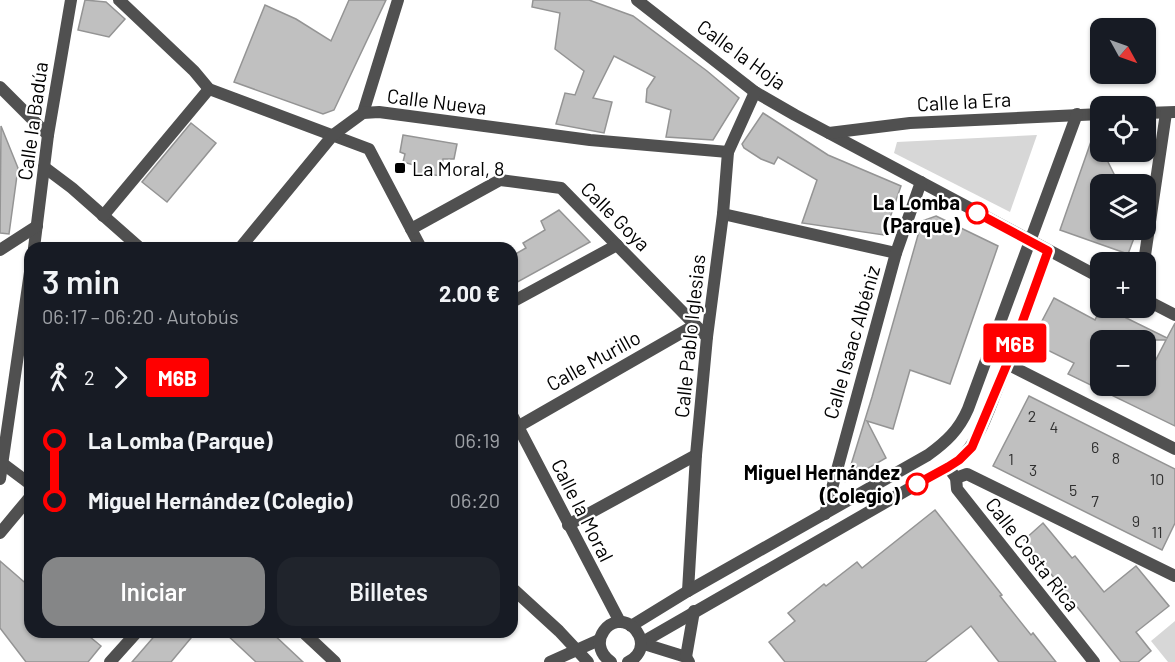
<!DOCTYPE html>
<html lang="es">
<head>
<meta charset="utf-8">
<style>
	body { margin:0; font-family:Barlow,sans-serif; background:#20242c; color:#f1f3f6; height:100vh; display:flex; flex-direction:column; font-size:22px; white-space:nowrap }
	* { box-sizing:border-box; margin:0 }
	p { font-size:20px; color:#9ea1a6 }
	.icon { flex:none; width:33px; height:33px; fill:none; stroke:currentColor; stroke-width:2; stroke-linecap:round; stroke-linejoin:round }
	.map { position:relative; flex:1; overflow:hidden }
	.sheet { position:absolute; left:24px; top:242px; width:494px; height:396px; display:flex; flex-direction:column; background:#171b24; border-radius:18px; box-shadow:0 2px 4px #0004 }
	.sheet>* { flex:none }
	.badge { padding:0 12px; border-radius:4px; font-size:21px; line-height:39px }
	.needle { width:39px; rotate:130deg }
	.buttons { position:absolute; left:1090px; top:18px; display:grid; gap:12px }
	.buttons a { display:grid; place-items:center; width:66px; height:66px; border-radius:12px; background:#171b24; box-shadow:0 2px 4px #0004; font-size:30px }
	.map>.badge { position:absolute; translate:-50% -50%; box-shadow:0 0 0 3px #fff }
	.legs { display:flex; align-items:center; gap:9px; height:66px; padding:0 18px; font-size:20px }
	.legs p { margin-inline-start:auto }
	.summary { display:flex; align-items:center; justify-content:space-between; height:102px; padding:0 18px }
	h1 { font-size:33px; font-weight:600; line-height:45px }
	.button { display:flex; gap:12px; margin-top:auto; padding:12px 18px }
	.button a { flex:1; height:69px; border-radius:18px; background:#858687; color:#fff; font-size:24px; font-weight:600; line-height:69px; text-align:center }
	.button a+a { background:#20242c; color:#f1f3f6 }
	ul { padding:0 18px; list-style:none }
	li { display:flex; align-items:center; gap:21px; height:60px; font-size:22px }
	li i { display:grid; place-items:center; width:9px; height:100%; margin:0 8px; background:currentColor }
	li i::after { content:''; width:15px; height:15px; margin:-8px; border:4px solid; border-radius:50%; background:#171b24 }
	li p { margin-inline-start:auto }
	li:first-child i { background:linear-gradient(#0000 50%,currentColor 0) }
	li:last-child i { background:linear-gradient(currentColor 50%,#0000 0) }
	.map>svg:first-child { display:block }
	.green { fill:#d7d7d7 }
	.building { fill:#c0c0c0; stroke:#949494; stroke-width:1.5; fill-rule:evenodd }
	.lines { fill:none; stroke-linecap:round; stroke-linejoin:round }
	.street { stroke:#505050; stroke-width:12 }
	.line-1-casing { stroke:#fff; stroke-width:14 }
	.line-1 { stroke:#f00; stroke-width:9 }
	.poi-dot { fill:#000; stroke:#fff; stroke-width:2 }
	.stop-1-dot { fill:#fff; stroke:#f00; stroke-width:3 }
	.labels { text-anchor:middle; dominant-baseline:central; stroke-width:4.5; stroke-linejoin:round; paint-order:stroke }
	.number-label { font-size:16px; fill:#303030 }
	.street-label { font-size:20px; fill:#000; stroke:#fff }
	.poi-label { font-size:20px; fill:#000; stroke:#fff; text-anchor:start }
	.stop-label { font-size:20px; font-weight:bold; fill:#000; stroke:#fff; text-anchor:end }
</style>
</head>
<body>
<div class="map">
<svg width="1175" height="662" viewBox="0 0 1175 662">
	<rect width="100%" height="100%" fill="#fff"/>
	<g class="green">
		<path d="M1037 135 1010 212 894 153 897 142Z"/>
		<path d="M1175 621V662H1168L1151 641Z"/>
	</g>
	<g class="building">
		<path d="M85 0 106 2 125 19 109 37 78 30Z"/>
		<path d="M349 0H386L334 110 323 114 234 82 265 5 296 19 331 41Z"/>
		<path d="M533 0H589L633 16 707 71 739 98 713 140 666 137 671 110 646 102 647 89 655 77 614 56 593 98 612 102 604 133 556 124 565 93 575 95 584 71 555 49 560 13 532 7Z"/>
		<path d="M763 113 828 155 901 186 884 235 802 223 817 180 778 157 774 164 761 159 744 148 742 144Z"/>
		<path d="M191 123 216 143 167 202 142 182Z"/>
		<path d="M1 126 18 168 9 234 0 233Z"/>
		<path d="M1094 133 1101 147V152H1103L1119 184H1101V230H1137L1128 254 1060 230Z"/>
		<path d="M403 135 457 144 454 159H443L441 176 414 172V165L403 162 405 154 400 152Z"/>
		<path d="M559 210 590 242 512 285V256L526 248 523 243 545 230 541 221Z"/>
		<path d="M936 216 998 246 950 384 910 370 893 429 867 421 886 458 846 481 872 397 922 221Z"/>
		<path d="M1054 298 1095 320 1101 307 1106 308 1167 338 1175 323V426L1068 374 1074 363 1031 342ZM1101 340H1166L1146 379V386H1101Z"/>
		<path d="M1029 396 1175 469V523L1162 550 993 466Z"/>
		<path d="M935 510 1002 595 1000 596 1031 635 1033 633 1056 662H999L971 626 925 662H785L769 642 795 621 788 613 824 584 826 586 857 562 862 568Z"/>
		<path d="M1043 523 1072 558 1075 556 1104 592 1136 566 1169 606 1136 632 1151 651 1138 662H1121L1024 540Z"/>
		<path d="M0 561 30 587V632H84L101 646 88 662H26L0 628Z"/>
		<path d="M158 632H196L171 662H132Z"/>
		<path d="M224 632H271L303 662H256Z"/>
	</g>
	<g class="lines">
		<g class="street">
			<path d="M119 0 194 71 209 89 369 149 421 248"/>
			<path d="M637 0 755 92 795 115 1101 278"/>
			<path d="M0 87 48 135"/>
			<path d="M363 113 398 0"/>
			<path d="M1146 113 1175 112"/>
			<path d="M829 133 910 123 1101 114"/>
			<path d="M44 167 72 188 140 248"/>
			<path d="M723 214 896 253"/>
			<path d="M103 216 209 89"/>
			<path d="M411 229 500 180 561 188 707 337"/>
			<path d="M34 248 48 135 71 0"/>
			<path d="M240 248 333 135 363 113 379 112 590 140 728 152"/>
			<path d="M0 250 37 226"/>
			<path d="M1144 262 1166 113"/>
			<path d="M1146 300 1175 315"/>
			<path d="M512 302 617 245"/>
			<path d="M1007 364 1175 449"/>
			<path d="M512 415 620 622"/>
			<path d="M512 430 695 325"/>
			<path d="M2 463 30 484"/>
			<path d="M948 467 956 478 957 489 1094 662"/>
			<path d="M956 478 967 474 1175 576"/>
			<path d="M0 479 30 272"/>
			<path d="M825 514 896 253 921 182"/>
			<path d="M568 525 696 455"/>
			<path d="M0 533 30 497"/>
			<path d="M512 588 559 631 588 662"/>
			<path d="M688 591 696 455 707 337 723 214 728 152 755 92"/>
			<path d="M631 626 688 591 928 455C946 442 959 430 968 409L1077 114"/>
			<path d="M303 632 335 662"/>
			<path d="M641 643 959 460C980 439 987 414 998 387 1016 342 1032 296 1048 251"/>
			<path d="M641 643 686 657 689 662"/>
			<path d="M686 657 694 611"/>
			<path d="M110 662 137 632"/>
			<path d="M550 662 599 640"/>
			<path d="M611 662C584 643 612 609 633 627 638 632 641 637 641 644 641 652 635 659 628 662"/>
		</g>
	</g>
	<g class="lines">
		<defs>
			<path id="line-1" d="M917 484 948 467 959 460 972 447 1007 364 1048 251 977 213"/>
		</defs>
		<use href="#line-1" class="line-1-casing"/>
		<use href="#line-1" class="line-1"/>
	</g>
	<rect class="poi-dot" x="394" y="162" width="12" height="12" rx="3"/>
	<g class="stop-1-dot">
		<circle cx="977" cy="213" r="10"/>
		<circle cx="917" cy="484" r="10"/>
	</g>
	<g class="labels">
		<g class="number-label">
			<text x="1032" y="415">2</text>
			<text x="1054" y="426">4</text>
			<text x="1095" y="446">6</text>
			<text x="1116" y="457">8</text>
			<text x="1011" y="458">1</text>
			<text x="1033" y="469">3</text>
			<text x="1157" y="478">10</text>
			<text x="1073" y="489">5</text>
			<text x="1095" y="500">7</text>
			<text x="1136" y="520">9</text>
			<text x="1157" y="531">11</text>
		</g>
		<g class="street-label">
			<text transform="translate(742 54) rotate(36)">Calle la Hoja</text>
			<text transform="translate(437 101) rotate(7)">Calle Nueva</text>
			<text transform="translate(964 101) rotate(-3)">Calle la Era</text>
			<text transform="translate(32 121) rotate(-82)">Calle la Badúa</text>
			<text transform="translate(616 216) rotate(45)">Calle Goya</text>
			<text transform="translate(689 336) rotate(-84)">Calle Pablo Iglesias</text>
			<text transform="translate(851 342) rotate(-74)">Calle Isaac Albéniz</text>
			<text transform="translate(593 360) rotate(-29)">Calle Murillo</text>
			<text transform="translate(583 510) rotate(63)">Calle la Moral</text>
			<text transform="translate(1033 554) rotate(52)">Calle Costa Rica</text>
		</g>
		<g class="poi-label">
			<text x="412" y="168">La Moral, 8</text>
		</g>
		<g class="stop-label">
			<text x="960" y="202">La Lomba<tspan x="960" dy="23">(Parque)</tspan></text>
			<text x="900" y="472">Miguel Hernández<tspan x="900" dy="23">(Colegio)</tspan></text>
		</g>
	</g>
</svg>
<div class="buttons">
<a><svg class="needle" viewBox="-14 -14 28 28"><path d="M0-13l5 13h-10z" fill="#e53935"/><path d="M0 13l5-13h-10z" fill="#9ea1a6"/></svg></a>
<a><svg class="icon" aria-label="locate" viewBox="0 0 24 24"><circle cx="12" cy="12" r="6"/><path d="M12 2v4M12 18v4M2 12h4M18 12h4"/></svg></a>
<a><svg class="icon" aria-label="layers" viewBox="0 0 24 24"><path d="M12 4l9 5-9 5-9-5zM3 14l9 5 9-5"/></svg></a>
<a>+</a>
<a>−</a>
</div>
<b class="badge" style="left:1015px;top:343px;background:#f00;color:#fff">M6B</b>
<section class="sheet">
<div class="summary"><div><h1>3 min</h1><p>06:17 – 06:20 · Autobús</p></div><b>2.00 €</b></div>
<div class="legs"><svg class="icon" aria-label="walk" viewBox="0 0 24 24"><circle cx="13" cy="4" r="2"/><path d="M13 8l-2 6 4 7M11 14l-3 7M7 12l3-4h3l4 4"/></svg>2<svg class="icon" aria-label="forward" viewBox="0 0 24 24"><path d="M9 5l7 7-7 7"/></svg><b class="badge" style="background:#f00;color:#fff">M6B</b></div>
<ul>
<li><i style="color:#f00"></i><b>La Lomba (Parque)</b><p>06:19</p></li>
<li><i style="color:#f00"></i><b>Miguel Hernández (Colegio)</b><p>06:20</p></li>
</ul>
<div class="button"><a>Iniciar</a><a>Billetes</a></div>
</section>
</div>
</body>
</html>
